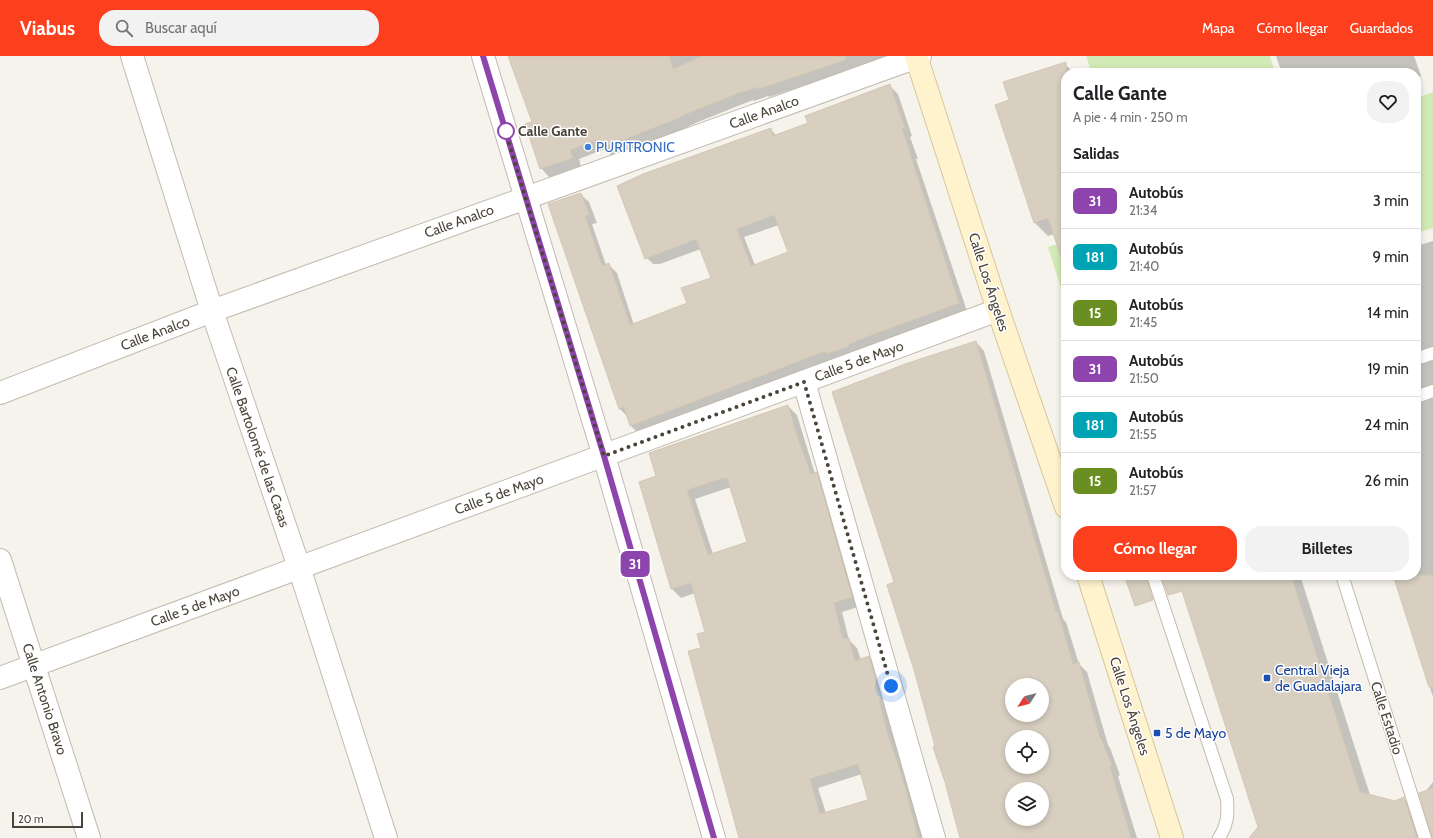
<!DOCTYPE html>
<html lang="es">
<head>
<meta charset="utf-8">
<style>
	body { margin:0; font-family:Cabin,sans-serif; background:#f2f2f2; color:#202124; height:100vh; display:flex; flex-direction:column; font-size:15px; white-space:nowrap }
	* { box-sizing:border-box; margin:0 }
	p { font-size:13px; color:#757577 }
	.icon { flex:none; width:22px; height:22px; fill:none; stroke:currentColor; stroke-width:2; stroke-linecap:round; stroke-linejoin:round }
	.map { position:relative; flex:1; overflow:hidden }
	.drawer { position:absolute; left:1061px; top:12px; width:360px; height:512px; display:flex; flex-direction:column; background:#fff; border-radius:16px; box-shadow:0 2px 6px #0003 }
	.drawer>* { flex:none }
	.badge { padding:0 8px; border-radius:6px; font-size:14px; line-height:26px }
	.needle { width:26px; rotate:234deg }
	.tools { position:absolute; left:1005px; top:622px; display:grid; gap:8px }
	.tools a { display:grid; place-items:center; width:44px; height:44px; border-radius:50%; background:#fff; box-shadow:0 2px 6px #0003; font-size:20px }
	.scale { position:absolute; left:12px; bottom:10px; width:71px; box-sizing:border-box; padding-left:4px; border:2px solid #4b4439; border-top:0; font-size:11px; line-height:14px; white-space:nowrap; color:#4b4439; -webkit-text-stroke:3px #fff; paint-order:stroke }
	.you { position:absolute; width:20px; height:20px; margin:-10px; border:3px solid #fff; border-radius:50%; background:#1a73e8; box-shadow:0 0 0 6px #1a73e833 }
	.map>.badge { position:absolute; translate:-50% -50%; box-shadow:0 0 0 2px #fff }
	h2 { padding:0 12px; font-size:15px; line-height:36px }
	.round { display:grid; place-items:center; flex:none; width:42px; height:42px; border-radius:16px; background:#f2f2f2 }
	.summary { display:flex; align-items:center; justify-content:space-between; height:68px; padding:0 12px }
	h1 { font-size:19px; font-weight:700; line-height:30px }
	.button { display:flex; gap:8px; margin-top:auto; padding:8px 12px }
	.button a { flex:1; height:46px; border-radius:16px; background:#fc3f1d; color:#fff; font-size:16px; font-weight:700; line-height:46px; text-align:center }
	.button a+a { background:#f2f2f2; color:#202124 }
	ul { padding:0; list-style:none }
	li { display:flex; align-items:center; gap:12px; height:56px; padding:0 12px; border-top:1px solid #e0e0e0 }
	li div { flex:1 }
	li b { display:block; font-size:15px }
	li em { font-style:normal }
	li .badge { min-width:44px; font-weight:700; text-align:center }
	header { display:flex; align-items:center; gap:24px; box-sizing:border-box; height:56px; padding:0 20px; background:#fc3f1d; color:#fff }
	header strong { font-size:19px }
	nav { display:flex; gap:22px; margin-inline-start:auto; font-size:14px }
	.search { width:280px; height:36px; background:#f2f2f2; display:flex; align-items:center; gap:10px; box-sizing:border-box; padding:0 14px; border-radius:16px; color:#757577; font-size:15px }
	.map>svg:first-child { display:block }
	.green { fill:#d2eab5 }
	.shadow { fill:#0003; fill-rule:evenodd }
	.building { fill:#d8cfc1; stroke:#d3c7b4; fill-rule:evenodd }
	.lines { fill:none; stroke-linecap:round; stroke-linejoin:round }
	.lane-casing { stroke:#c2bbae; stroke-width:14 }
	.street-casing { stroke:#c2bbae; stroke-width:24 }
	.secondary-casing { stroke:#d6c79b; stroke-width:24 }
	.lane { stroke:#fff; stroke-width:12 }
	.street { stroke:#fff; stroke-width:22 }
	.secondary { stroke:#fff3cd; stroke-width:22 }
	.line-casing { stroke:#fff; stroke-width:9 }
	.line { stroke:#8e44ad; stroke-width:6 }
	.walk { stroke:#4b4439; stroke-width:4; stroke-dasharray:0 7.2 }
	.stop-dot { fill:#fff; stroke:#8e44ad; stroke-width:2 }
	.shop-dot { fill:#3f7fe0; stroke:#fff; stroke-width:1.5 }
	.transit-dot { fill:#1a4fb4; stroke:#fff; stroke-width:1.5 }
	.labels { text-anchor:middle; dominant-baseline:central; stroke-width:3; stroke-linejoin:round; paint-order:stroke }
	.street-label { font-size:14px; fill:#4b4439; stroke:#fff }
	.stop-label { font-size:14px; font-weight:bold; fill:#4b4439; stroke:#fff; text-anchor:start }
	.shop-label { font-size:14px; fill:#366cbe; stroke:#fff; text-anchor:start }
	.transit-label { font-size:14px; fill:#164399; stroke:#fff; text-anchor:start }
</style>
</head>
<body>
<header>
<strong>Viabus</strong>
<div class="search"><svg class="icon" aria-label="search" viewBox="0 0 24 24"><circle cx="10" cy="10" r="6"/><path d="M15 15l6 6"/></svg>Buscar aquí</div>
<nav><a>Mapa</a><a>Cómo llegar</a><a>Guardados</a></nav>
</header>
<div class="map">
<svg width="1433" height="782" viewBox="0 0 1433 782">
	<rect width="100%" height="100%" fill="#f6f3ec"/>
	<g class="green">
		<path d="M1086 0H1270L1275 17H1092Z"/>
		<path d="M1433 36V172L1416 177V42Z"/>
		<path d="M1066 185V248L1048 191Z"/>
	</g>
	<g class="shadow">
		<path d="M508 0H883L884 4 769 41 768 40 754 45 753 44 698 66 683 73 612 100 605 93 579 103 581 111 550 122 541 112 533 66 511 5Z"/>
		<path d="M1276 0H1414L1421 20 1416 22V17H1282Z"/>
		<path d="M1064 7 1074 17H1066V192L1054 178 1048 180 1034 166 1011 45Z"/>
		<path d="M889 29 898 38 912 80 910 81 918 103H916L967 255 639 378 631 370 628 361 619 352 580 138 589 146 597 167 592 168 606 209 608 208 617 217 634 269 688 248 713 223 701 193 660 208H653L645 200 770 73 777 80 809 68ZM779 169 789 197 755 209 744 181Z"/>
		<path d="M1433 185V641L1394 519H1416V186L1420 189Z"/>
		<path d="M976 286 984 295 1063 563 1066 566 1079 608 1087 616 1108 689 1110 692 1120 719 1118 720 1137 782H961L936 691 895 527ZM1012 629H1042V659H1012ZM1012 681H1042V711H1012ZM1012 733H1042V763H1012Z"/>
		<path d="M788 350 797 359 815 418 825 426 861 550 842 556 849 584 857 592 861 604 869 602 878 610 925 782H740L702 592 707 576 695 537 681 542 672 533 658 421ZM731 431 748 486 713 498 695 443ZM862 718 869 744 826 757 818 732Z"/>
		<path d="M1178 519H1300L1370 739 1396 746 1404 743 1418 757 1426 782H1250L1259 771Z"/>
		<path d="M1433 726V779L1426 735Z"/>
	</g>
	<g class="building">
		<path d="M508 0H669L673 13 702 0H846V4L759 33 758 31 744 36V35L689 57 674 64 602 92 599 83 570 94 573 102 540 113 525 68 532 66Z"/>
		<path d="M1066 6V206L1063 207 1048 162 1034 167 995 49 1009 44 1003 26Z"/>
		<path d="M890 28 905 72 902 73 910 95H909L959 247 869 280 849 288V290L827 298 826 295 630 370 624 351 619 353 548 148 581 137 589 158 585 160 602 210 609 207 630 269 687 247 681 232 711 222 696 183 645 203 617 130 643 118 771 72 773 80 808 67 805 60ZM774 159 788 196 751 210 737 173Z"/>
		<path d="M976 285 1056 556H1058L1073 608 1079 606 1100 682H1101L1112 710 1110 711 1131 782H960L945 726 933 691 935 690 914 614 887 529 894 526 832 336 908 307ZM1012 629H1042V659H1012ZM1012 681H1042V711H1012ZM1012 733H1042V763H1012Z"/>
		<path d="M788 349 798 383 811 418 817 416 852 541 834 547 843 583 849 582 855 605 869 600 881 643 879 644 886 672 905 731 918 782H739L688 595 701 592 697 578 705 576 691 527 671 533 639 426 656 420 649 397ZM724 422V423L727 422 747 486 708 499 687 434ZM858 708 868 744 820 758 810 723Z"/>
		<path d="M1124 519H1146L1153 544 1135 550Z"/>
		<path d="M1161 519H1291L1360 736 1395 745 1404 741 1417 782H1249L1258 771 1182 535 1168 539Z"/>
		<path d="M1393 519H1433V631H1429Z"/>
		<path d="M1433 732V782H1432L1419 737Z"/>
	</g>
	<g class="lines">
		<defs>
			<g id="lane">
				<path d="M1422 301 1433 297"/>
				<path d="M1416 341 1433 335"/>
				<path d="M1153 519 1227 743C1228 758 1228 768 1219 782"/>
				<path d="M1342 519 1425 782"/>
			</g>
			<g id="street">
				<path d="M132 0 212 255 299 511 386 782"/>
				<path d="M483 0 604 400 714 782"/>
				<path d="M804 326 934 782"/>
				<path d="M0 337 212 255 920 0"/>
				<path d="M0 504 89 782"/>
				<path d="M0 622 998 254"/>
			</g>
			<g id="secondary">
				<path d="M916 0 998 254 1066 451"/>
				<path d="M1088 519 1172 782"/>
			</g>
		</defs>
		<use href="#lane" class="lane-casing"/>
		<use href="#street" class="street-casing"/>
		<use href="#secondary" class="secondary-casing"/>
		<use href="#lane" class="lane"/>
		<use href="#street" class="street"/>
		<use href="#secondary" class="secondary"/>
	</g>
	<g class="lines">
		<defs>
			<path id="line" d="M483 0 604 400 714 782"/>
		</defs>
		<use href="#line" class="line-casing"/>
		<use href="#line" class="line"/>
		<path class="walk" d="M506 75 504 71 604 400 804 326 891 630"/>
	</g>
	<circle class="stop-dot" cx="506" cy="75" r="8"/>
	<circle class="shop-dot" cx="588" cy="91" r="4"/>
	<g class="transit-dot">
		<rect x="1263" y="618" width="8" height="8" rx="2"/>
		<rect x="1153" y="673" width="8" height="8" rx="2"/>
	</g>
	<g class="labels">
		<g class="street-label">
			<text transform="translate(764 56) rotate(-20)">Calle Analco</text>
			<text transform="translate(459 165) rotate(-20)">Calle Analco</text>
			<text transform="translate(989 226) rotate(72)">Calle Los Ángeles</text>
			<text transform="translate(155 277) rotate(-21)">Calle Analco</text>
			<text transform="translate(859 305) rotate(-20)">Calle 5 de Mayo</text>
			<text transform="translate(258 391) rotate(71)">Calle Bartolomé de las Casas</text>
			<text transform="translate(499 438) rotate(-20)">Calle 5 de Mayo</text>
			<text transform="translate(195 550) rotate(-20)">Calle 5 de Mayo</text>
			<text transform="translate(45 643) rotate(72)">Calle Antonio Bravo</text>
			<text transform="translate(1130 650) rotate(72)">Calle Los Ángeles</text>
			<text transform="translate(1387 662) rotate(72)">Calle Estadio</text>
		</g>
		<g class="stop-label">
			<text x="518" y="75">Calle Gante</text>
		</g>
		<g class="shop-label">
			<text x="596" y="91">PURITRONIC</text>
		</g>
		<g class="transit-label">
			<text x="1275" y="614">Central Vieja<tspan x="1275" dy="16">de Guadalajara</tspan></text>
			<text x="1165" y="677">5 de Mayo</text>
		</g>
	</g>
</svg>
<div class="tools">
<a><svg class="needle" viewBox="-14 -14 28 28"><path d="M0-13l5 13h-10z" fill="#e53935"/><path d="M0 13l5-13h-10z" fill="#757577"/></svg></a>
<a><svg class="icon" aria-label="locate" viewBox="0 0 24 24"><circle cx="12" cy="12" r="6"/><path d="M12 2v4M12 18v4M2 12h4M18 12h4"/></svg></a>
<a><svg class="icon" aria-label="layers" viewBox="0 0 24 24"><path d="M12 4l9 5-9 5-9-5zM3 14l9 5 9-5"/></svg></a>
</div>
<div class="scale">20 m</div>
<div class="you" style="left:891px;top:630px"></div>
<b class="badge" style="left:635px;top:508px;background:#8e44ad;color:#fff">31</b>
<section class="drawer">
<div class="summary"><div><h1>Calle Gante</h1><p>A pie · 4 min · 250 m</p></div><a class="round"><svg class="icon" aria-label="heart" viewBox="0 0 24 24"><path d="M12 20l-8-8c-3-5 5-10 8-4 3-6 11-1 8 4z"/></svg></a></div>
<h2>Salidas</h2>
<ul>
<li><span class="badge" style="background:#8e44ad;color:#fff">31</span><div><b>Autobús</b><p>21:34</p></div><em>3 min</em></li>
<li><span class="badge" style="background:#00a3b4;color:#fff">181</span><div><b>Autobús</b><p>21:40</p></div><em>9 min</em></li>
<li><span class="badge" style="background:#6b8e23;color:#fff">15</span><div><b>Autobús</b><p>21:45</p></div><em>14 min</em></li>
<li><span class="badge" style="background:#8e44ad;color:#fff">31</span><div><b>Autobús</b><p>21:50</p></div><em>19 min</em></li>
<li><span class="badge" style="background:#00a3b4;color:#fff">181</span><div><b>Autobús</b><p>21:55</p></div><em>24 min</em></li>
<li><span class="badge" style="background:#6b8e23;color:#fff">15</span><div><b>Autobús</b><p>21:57</p></div><em>26 min</em></li>
</ul>
<div class="button"><a>Cómo llegar</a><a>Billetes</a></div>
</section>
</div>
</body>
</html>
